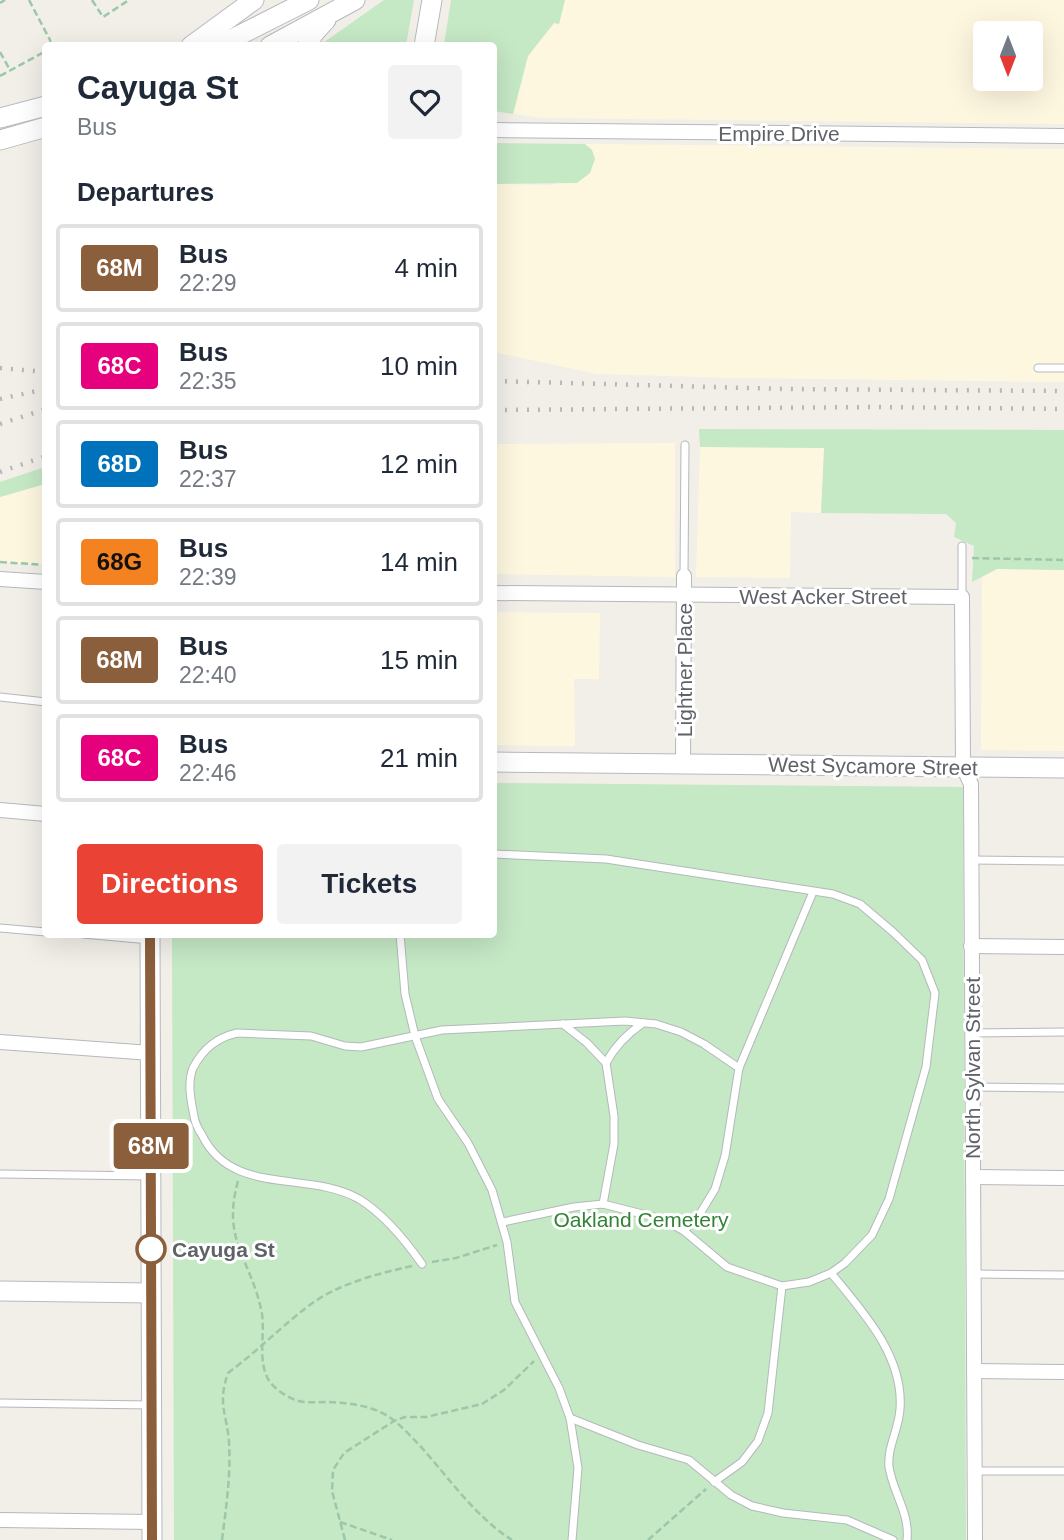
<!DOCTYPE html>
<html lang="en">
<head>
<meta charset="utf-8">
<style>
	body { margin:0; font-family:Helvetica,sans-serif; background:#f2f2f3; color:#1f2937; height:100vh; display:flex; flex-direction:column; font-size:26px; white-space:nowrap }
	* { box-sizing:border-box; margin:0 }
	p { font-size:23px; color:#747a83 }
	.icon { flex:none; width:38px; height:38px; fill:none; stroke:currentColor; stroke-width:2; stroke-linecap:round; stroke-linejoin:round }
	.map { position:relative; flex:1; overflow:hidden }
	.side { position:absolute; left:42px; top:42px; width:455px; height:896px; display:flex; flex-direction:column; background:#fff; border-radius:7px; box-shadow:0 7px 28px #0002 }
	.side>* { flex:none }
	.badge { padding:0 14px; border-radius:5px; font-size:24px; line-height:46px }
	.needle { width:46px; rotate:180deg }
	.fabs { position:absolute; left:973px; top:21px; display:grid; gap:14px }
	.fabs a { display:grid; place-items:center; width:70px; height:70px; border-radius:7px; background:#fff; box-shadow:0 7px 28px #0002; font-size:35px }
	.map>.badge { position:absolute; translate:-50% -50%; box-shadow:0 0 0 4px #fff }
	h2 { padding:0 35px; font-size:26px; line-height:63px }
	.round { display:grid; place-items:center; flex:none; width:74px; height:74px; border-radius:7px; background:#f2f2f3 }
	.overview { display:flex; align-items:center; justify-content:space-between; height:119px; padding:0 35px }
	h1 { font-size:33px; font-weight:700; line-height:52px }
	.cta { display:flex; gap:14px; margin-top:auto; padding:14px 35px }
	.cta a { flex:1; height:80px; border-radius:7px; background:#ea4335; color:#fff; font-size:28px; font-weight:700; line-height:80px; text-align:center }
	.cta a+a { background:#f2f2f3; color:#1f2937 }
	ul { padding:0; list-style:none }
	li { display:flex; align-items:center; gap:21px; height:88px; margin:0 14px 10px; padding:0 21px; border:4px solid #e0e1e3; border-radius:7px }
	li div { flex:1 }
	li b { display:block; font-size:26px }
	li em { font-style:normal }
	li .badge { min-width:77px; font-weight:700; text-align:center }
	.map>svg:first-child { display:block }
	.commercial { fill:#fef7e0; fill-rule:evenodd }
	.green { fill:#c5e8c5 }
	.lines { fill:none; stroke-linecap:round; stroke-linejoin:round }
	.lane-casing { stroke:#b5b8bc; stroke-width:9 }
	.street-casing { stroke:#b5b8bc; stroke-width:16 }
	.secondary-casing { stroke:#b6babf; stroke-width:21 }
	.path { stroke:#9cc7a9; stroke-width:2.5; stroke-dasharray:7 3.5; stroke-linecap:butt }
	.lane { stroke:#fff; stroke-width:7 }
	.street { stroke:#fff; stroke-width:14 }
	.secondary { stroke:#fff; stroke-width:19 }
	.rail { stroke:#b6b7b8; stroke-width:4.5; stroke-dasharray:2 9; stroke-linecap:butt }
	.line-casing { stroke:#fff; stroke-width:16 }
	.line { stroke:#8b5e3c; stroke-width:10 }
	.stop-dot { fill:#fff; stroke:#8b5e3c; stroke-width:3.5 }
	.labels { text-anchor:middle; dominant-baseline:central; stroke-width:6; stroke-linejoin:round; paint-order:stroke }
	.street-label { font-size:21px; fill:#5f6368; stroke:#fff }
	.park-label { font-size:21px; fill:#348238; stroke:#fff }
	.stop-label { font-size:21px; font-weight:bold; fill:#5f6368; stroke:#fff; text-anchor:start }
</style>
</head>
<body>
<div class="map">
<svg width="1064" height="1540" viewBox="0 0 1064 1540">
	<rect width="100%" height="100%" fill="#f1efe8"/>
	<g class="commercial">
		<path d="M565 0H1064V124L544 118 513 114 528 56 554 23 559 24ZM985 33H1031V79H985Z"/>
		<path d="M585 144 1064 149V382L735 378 597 374 494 352V184L553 185 592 150Z"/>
		<path d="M675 443V577L494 574V444Z"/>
		<path d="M700 447 825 448 821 513 791 512 790 578 696 577Z"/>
		<path d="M45 484V565L0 562V497Z"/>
		<path d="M997 569 1064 570V751L981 750 982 577Z"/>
		<path d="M494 612 600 613 599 679H574L575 746 494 745Z"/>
	</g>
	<g class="green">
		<path d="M384 0H414L406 45H320Z"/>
		<path d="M451 0H565L559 24 554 23 528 56 513 114 494 111V46L444 45Z"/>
		<path d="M494 143 585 144 592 150 595 159 590 173 577 183 494 184Z"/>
		<path d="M699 429 1064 430V570L997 569 972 582 974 546 954 537 956 523 946 514 821 513 824 448 700 447Z"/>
		<path d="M45 467V484L0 497V482Z"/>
		<path d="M494 783 963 787 966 1540H174L172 935 494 934Z"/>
	</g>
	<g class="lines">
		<defs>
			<g id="lane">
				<path d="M1038 368H1064"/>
				<path d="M684 576 685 445"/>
				<path d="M962 597V546"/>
				<path d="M0 697 46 702"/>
				<path d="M494 854 606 859 833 894 860 904 893 932 922 960 935 993 926 1067 889 1199 872 1235 845 1263 831 1273 809 1282 782 1286 727 1267 684 1231 662 1219 603 1204 574 1207 503 1222"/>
				<path d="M971 860 1064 861"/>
				<path d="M0 928 46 932"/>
				<path d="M83 934 150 940"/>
				<path d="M400 934 405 994 415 1036 438 1099 468 1143 492 1190 507 1242 515 1302 559 1388 570 1418 578 1468 572 1540"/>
				<path d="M563 1024 587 1043 606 1063 614 1116V1144L603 1204"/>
				<path d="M972 1033 1064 1032"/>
				<path d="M606 1063C615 1046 627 1034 643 1023"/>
				<path d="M973 1087 1064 1088"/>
				<path d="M0 1174 150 1176"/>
				<path d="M684 1231 701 1212 715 1189 725 1156 739 1068 813 892"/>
				<path d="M422 1264C405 1240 384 1214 359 1199 308 1170 232 1197 202 1135 198 1129 195 1123 194 1116 191 1101 187 1083 193 1068 203 1049 216 1038 237 1033L311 1036 345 1046 361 1047 442 1030 625 1021 656 1024 681 1032 704 1044 739 1068"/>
				<path d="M831 1273C863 1312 904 1356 900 1409 899 1429 887 1447 889 1467 893 1493 910 1513 907 1540"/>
				<path d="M974 1274 1064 1275"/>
				<path d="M0 1403 151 1405"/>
				<path d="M570 1418 638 1445 689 1460 731 1495 752 1506 783 1513 847 1520 893 1540"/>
				<path d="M975 1471H1064"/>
				<path d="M714 1482 742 1462 758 1441 768 1413 782 1286"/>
			</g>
			<g id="street">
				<path d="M494 130 1064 136"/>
				<path d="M0 579 46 582"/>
				<path d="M494 593 962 597 963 767 971 784 975 1540"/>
				<path d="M683 764 684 576"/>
				<path d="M0 810 46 814"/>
				<path d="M971 946 1064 947"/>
				<path d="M0 1042 151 1053"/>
				<path d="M973 1177 1064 1178"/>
				<path d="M974 1371 1064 1372"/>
				<path d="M0 1520 152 1522"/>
			</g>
			<g id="secondary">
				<path d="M191 46 254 0"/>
				<path d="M218 46 309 0"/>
				<path d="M270 46 355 0"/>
				<path d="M307 46 314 33 326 20"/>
				<path d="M424 46 432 0"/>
				<path d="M0 118 46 106"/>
				<path d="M0 140 46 127"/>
				<path d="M494 762 1064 768"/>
				<path d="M150 934 152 1540"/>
				<path d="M0 1291 151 1293"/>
			</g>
		</defs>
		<use href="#lane" class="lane-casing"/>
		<use href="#street" class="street-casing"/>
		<use href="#secondary" class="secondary-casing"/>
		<g class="path">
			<path d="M29 0 50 40 51 46"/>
			<path d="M92 0 103 17 129 0"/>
			<path d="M0 3 5 0"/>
			<path d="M0 52 10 70"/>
			<path d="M0 76 46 51"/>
			<path d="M972 558 1064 560"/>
			<path d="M0 562 46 565"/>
			<path d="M238 1181C221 1242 252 1260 262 1314 265 1334 258 1357 267 1377 271 1386 282 1394 291 1398 302 1404 315 1402 327 1402 352 1403 378 1406 397 1423 439 1460 465 1510 512 1540"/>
			<path d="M432 1262 456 1258 497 1245"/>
			<path d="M340 1522 392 1540"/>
			<path d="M222 1540C226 1509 231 1474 229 1442 227 1414 217 1404 228 1373 255 1353 280 1328 307 1307 337 1284 376 1274 412 1266"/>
			<path d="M345 1540 332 1491 333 1470 344 1453 394 1421 405 1417H426L482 1404 504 1390 534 1361"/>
			<path d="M648 1540 706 1489"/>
		</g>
		<use href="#lane" class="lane"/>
		<use href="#street" class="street"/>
		<use href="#secondary" class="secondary"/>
		<g class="rail">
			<path d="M0 368 46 372"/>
			<path d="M494 381 786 389 1064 391"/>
			<path d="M0 399 46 389"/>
			<path d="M494 410 875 407 1064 409"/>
			<path d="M0 424 46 409"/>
			<path d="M0 472 46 456"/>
		</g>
	</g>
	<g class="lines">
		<defs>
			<path id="line" d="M150 934 152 1540"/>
		</defs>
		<use href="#line" class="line-casing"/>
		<use href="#line" class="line"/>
	</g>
	<circle class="stop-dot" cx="151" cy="1249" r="14"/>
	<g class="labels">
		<g class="street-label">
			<text x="779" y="133">Empire Drive</text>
			<text x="823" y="596">West Acker Street</text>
			<text transform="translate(684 670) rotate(-90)">Lightner Place</text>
			<text transform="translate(873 766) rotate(1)">West Sycamore Street</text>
			<text transform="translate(972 1068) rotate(-90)">North Sylvan Street</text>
		</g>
		<g class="park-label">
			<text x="641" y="1219">Oakland Cemetery</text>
		</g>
		<g class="stop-label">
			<text x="172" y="1249">Cayuga St</text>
		</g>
	</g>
</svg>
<div class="fabs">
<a><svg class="needle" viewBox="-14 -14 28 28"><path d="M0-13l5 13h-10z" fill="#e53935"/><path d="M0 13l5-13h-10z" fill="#747a83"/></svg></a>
</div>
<b class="badge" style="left:151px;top:1146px;background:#8b5e3c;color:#fff">68M</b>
<section class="side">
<div class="overview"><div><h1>Cayuga St</h1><p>Bus</p></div><a class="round"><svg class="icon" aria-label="heart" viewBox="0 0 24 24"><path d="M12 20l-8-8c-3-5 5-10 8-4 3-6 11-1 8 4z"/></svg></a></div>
<h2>Departures</h2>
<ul>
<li><span class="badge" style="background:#8b5e3c;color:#fff">68M</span><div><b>Bus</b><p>22:29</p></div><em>4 min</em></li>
<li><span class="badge" style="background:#e6007e;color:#fff">68C</span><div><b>Bus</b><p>22:35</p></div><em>10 min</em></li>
<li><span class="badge" style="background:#0072bc;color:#fff">68D</span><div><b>Bus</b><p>22:37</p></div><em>12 min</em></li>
<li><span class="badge" style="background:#f58220;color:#111">68G</span><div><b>Bus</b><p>22:39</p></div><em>14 min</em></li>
<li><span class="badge" style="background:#8b5e3c;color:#fff">68M</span><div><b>Bus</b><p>22:40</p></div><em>15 min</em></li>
<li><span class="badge" style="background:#e6007e;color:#fff">68C</span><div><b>Bus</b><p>22:46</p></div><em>21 min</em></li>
</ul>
<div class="cta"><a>Directions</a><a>Tickets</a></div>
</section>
</div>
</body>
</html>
